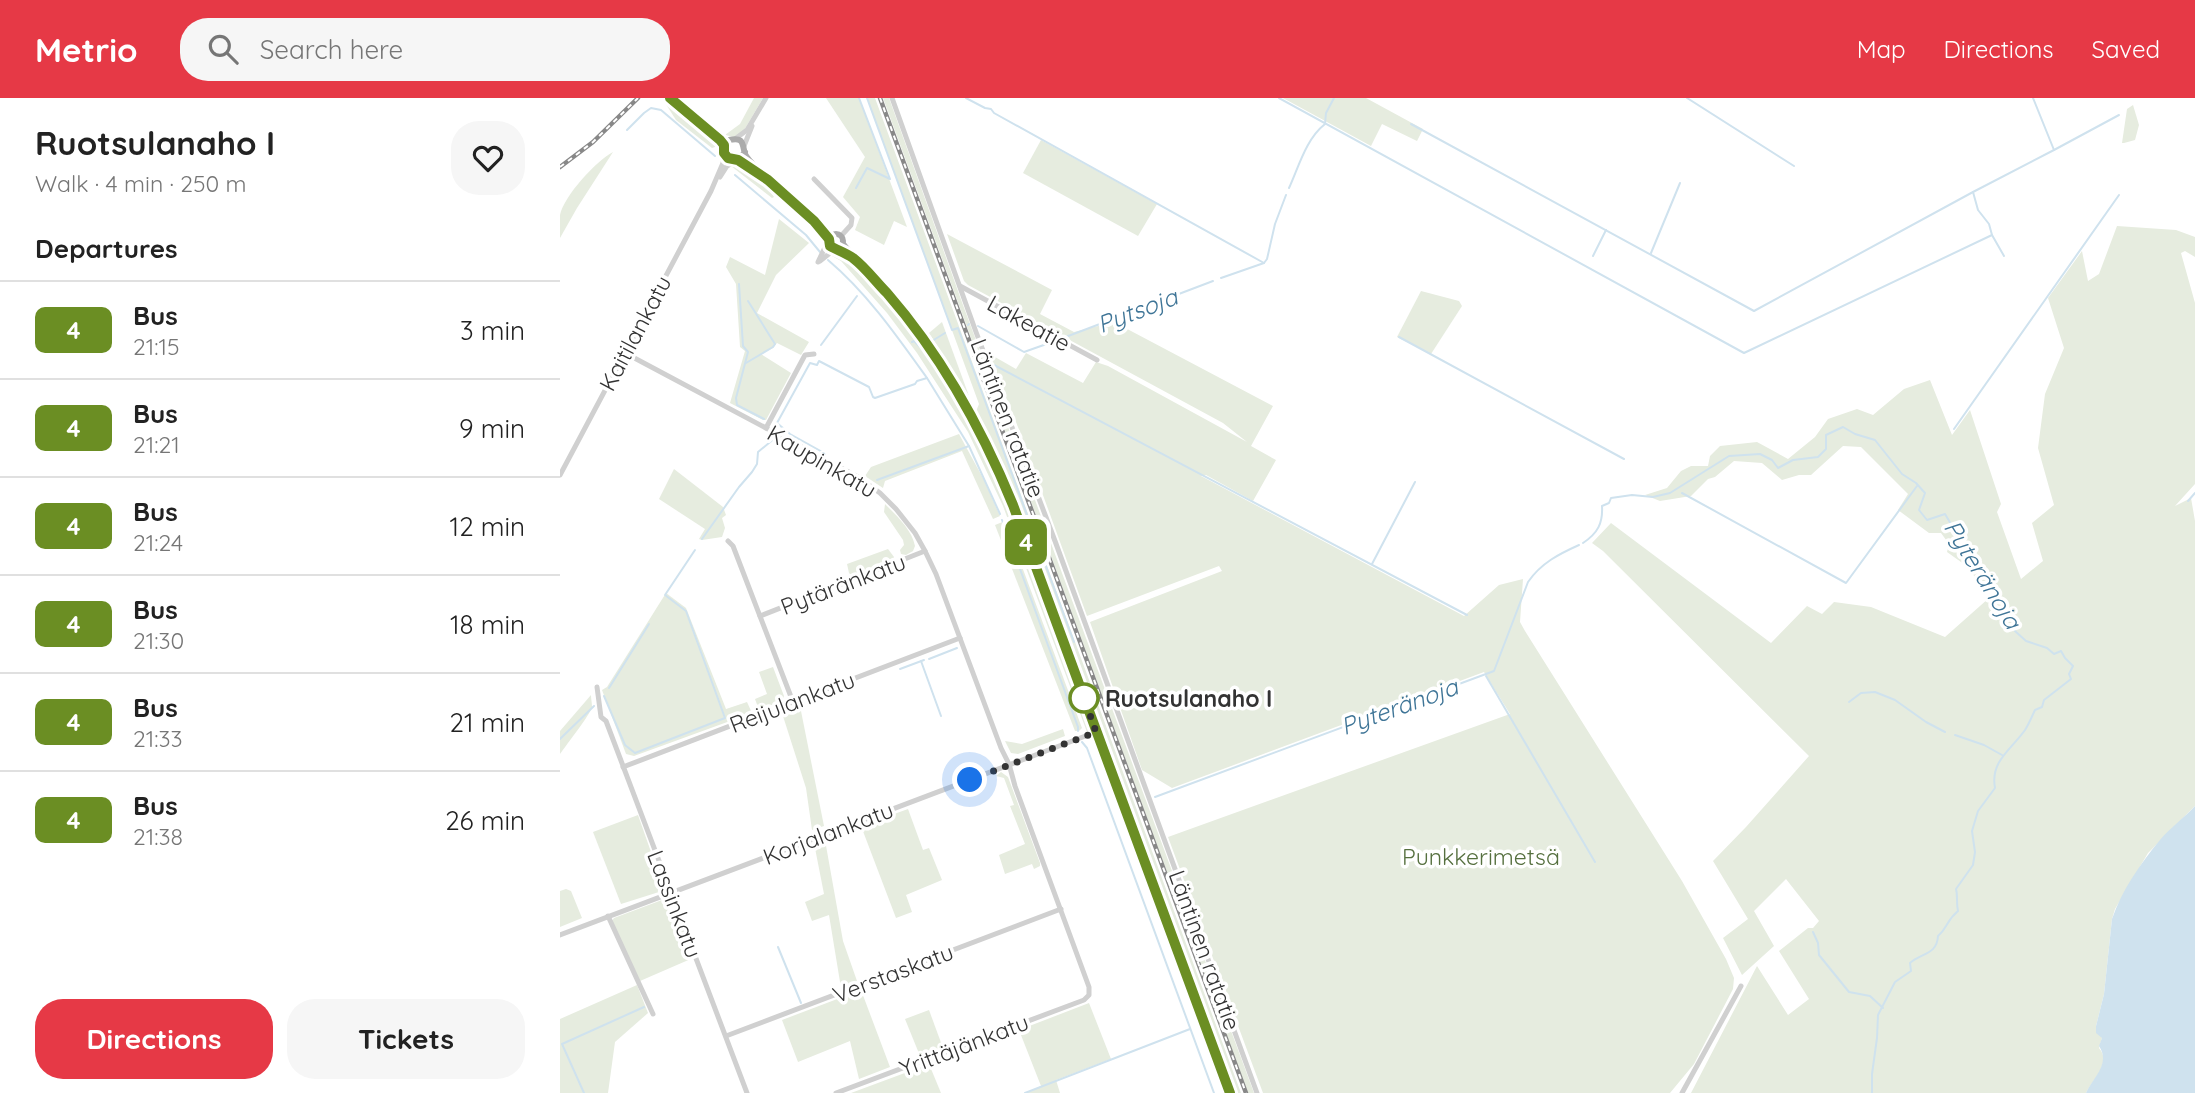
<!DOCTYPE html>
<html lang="en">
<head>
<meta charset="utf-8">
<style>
	body { margin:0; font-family:Quicksand,sans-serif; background:#f6f6f6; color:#222; height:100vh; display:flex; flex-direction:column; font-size:26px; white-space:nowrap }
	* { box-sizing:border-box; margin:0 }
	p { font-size:23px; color:#767676 }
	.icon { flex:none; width:38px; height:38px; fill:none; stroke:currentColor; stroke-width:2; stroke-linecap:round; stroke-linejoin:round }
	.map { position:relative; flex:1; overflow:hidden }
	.panel { display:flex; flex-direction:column; background:#fff; width:560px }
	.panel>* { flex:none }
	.badge { padding:0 14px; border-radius:10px; font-size:24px; line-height:46px }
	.you { position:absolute; width:35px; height:35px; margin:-18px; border:5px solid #fff; border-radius:50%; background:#1a73e8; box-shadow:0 0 0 10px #1a73e833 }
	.map>.badge { position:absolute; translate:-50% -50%; box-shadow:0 0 0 4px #fff }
	h2 { padding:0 35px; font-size:26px; line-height:63px }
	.round { display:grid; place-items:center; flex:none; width:74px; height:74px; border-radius:28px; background:#f6f6f6 }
	.headline { display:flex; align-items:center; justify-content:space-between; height:119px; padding:0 35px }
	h1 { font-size:33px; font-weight:800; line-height:52px }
	.primary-button { display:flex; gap:14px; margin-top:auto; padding:14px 35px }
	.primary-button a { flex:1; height:80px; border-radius:28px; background:#e63946; color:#fff; font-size:28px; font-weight:800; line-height:80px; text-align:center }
	.primary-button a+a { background:#f6f6f6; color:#222 }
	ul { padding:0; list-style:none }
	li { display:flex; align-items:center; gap:21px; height:98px; padding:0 35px; border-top:2px solid #e0e0e0 }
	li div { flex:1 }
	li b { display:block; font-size:26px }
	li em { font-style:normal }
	li .badge { min-width:77px; font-weight:700; text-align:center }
	header { display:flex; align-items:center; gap:42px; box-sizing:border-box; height:98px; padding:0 35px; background:#e63946; color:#fff }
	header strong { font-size:33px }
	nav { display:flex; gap:38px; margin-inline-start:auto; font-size:24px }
	.search { width:490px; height:63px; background:#f6f6f6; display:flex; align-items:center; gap:18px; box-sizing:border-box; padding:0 24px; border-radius:28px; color:#767676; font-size:26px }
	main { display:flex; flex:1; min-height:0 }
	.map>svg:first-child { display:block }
	.green { fill:#e6ecdf }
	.water { fill:#cfe2ee }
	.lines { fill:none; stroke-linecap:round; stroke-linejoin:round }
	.stream { stroke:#cfe2ee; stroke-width:2 }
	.minor { stroke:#d0d0d0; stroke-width:5 }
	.major { stroke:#ababab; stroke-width:6 }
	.rail-casing { stroke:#888; stroke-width:4.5 }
	.rail { stroke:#fff; stroke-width:2; stroke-dasharray:5; stroke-linecap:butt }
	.line-casing { stroke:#fff; stroke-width:16 }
	.line { stroke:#6b8e23; stroke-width:10 }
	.walk { stroke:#333; stroke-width:7; stroke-dasharray:0 12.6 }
	.stop-dot { fill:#fff; stroke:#6b8e23; stroke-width:3.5 }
	.labels { text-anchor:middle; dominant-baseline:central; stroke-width:7; stroke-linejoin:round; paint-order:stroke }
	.street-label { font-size:23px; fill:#333; stroke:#fff }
	.stop-label { font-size:23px; font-weight:bold; fill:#333; stroke:#fff; text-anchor:start }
	.park-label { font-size:23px; fill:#56703f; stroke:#fff }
	.water-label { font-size:24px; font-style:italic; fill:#3f7597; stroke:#fff }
</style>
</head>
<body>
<header>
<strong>Metrio</strong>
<div class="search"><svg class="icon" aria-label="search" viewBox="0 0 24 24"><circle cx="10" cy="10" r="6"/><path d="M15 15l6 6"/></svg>Search here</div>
<nav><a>Map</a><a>Directions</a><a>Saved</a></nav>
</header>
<main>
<section class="panel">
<div class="headline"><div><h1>Ruotsulanaho I</h1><p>Walk · 4 min · 250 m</p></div><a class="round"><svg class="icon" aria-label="heart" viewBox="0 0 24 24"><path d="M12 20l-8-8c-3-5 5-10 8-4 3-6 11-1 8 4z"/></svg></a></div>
<h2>Departures</h2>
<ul>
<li><span class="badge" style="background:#6b8e23;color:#fff">4</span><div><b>Bus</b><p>21:15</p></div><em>3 min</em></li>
<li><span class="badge" style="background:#6b8e23;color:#fff">4</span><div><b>Bus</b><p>21:21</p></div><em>9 min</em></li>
<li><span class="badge" style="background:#6b8e23;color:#fff">4</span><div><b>Bus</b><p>21:24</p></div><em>12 min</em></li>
<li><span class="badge" style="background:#6b8e23;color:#fff">4</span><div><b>Bus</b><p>21:30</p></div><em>18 min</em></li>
<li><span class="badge" style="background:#6b8e23;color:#fff">4</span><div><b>Bus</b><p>21:33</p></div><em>21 min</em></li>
<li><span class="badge" style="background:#6b8e23;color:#fff">4</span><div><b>Bus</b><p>21:38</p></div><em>26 min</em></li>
</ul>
<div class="primary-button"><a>Directions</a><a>Tickets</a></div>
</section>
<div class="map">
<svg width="1635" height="995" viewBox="0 0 1635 995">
	<rect width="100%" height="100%" fill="#fff"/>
	<g class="green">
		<path d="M102 0 157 42 155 49 152 50 116 22Z"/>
		<path d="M194 0H203L183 34 174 39 165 37 180 26Z"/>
		<path d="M266 0H299L347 129 334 123 324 147 295 132 300 119 283 99 305 59Z"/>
		<path d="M307 0H315L681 995H673L566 702C552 659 539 614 518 573L449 385 415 316 419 306Z"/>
		<path d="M323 0H329L403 207 694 995H688Z"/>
		<path d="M723 0H806L863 31 857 43 822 26 811 48Z"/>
		<path d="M1573 7 1579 27 1575 42 1564 45H1562L1567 11Z"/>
		<path d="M481 42 597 106 578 138 463 75Z"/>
		<path d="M53 54 17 110 0 140C0 133 0 124 0 117 4 98 36 63 53 54Z"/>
		<path d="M180 66 202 81 214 99 212 100 171 68Z"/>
		<path d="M219 121 249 145 216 177 197 215 249 244 241 257 217 245 213 250 201 256 231 275 206 322H203L170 305 185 253 180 249 176 186 166 169 170 159 205 177Z"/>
		<path d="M1557 128 1616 132 1635 139V159L1625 153 1621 155 1635 205V386L1615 408 1631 400 1635 423V708L1588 755 1555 811 1552 821 1544 896 1536 928 1542 940 1539 950C1552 965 1533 981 1526 995H1131L1197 868 1228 917 1249 901 1219 853 1248 830H1253L1259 823 1226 781 1194 813 1214 848 1182 877 1163 840 1188 821 1153 763 1186 729 1249 658 1043 453 1032 445 1051 425 1211 545 1247 508 1262 516 1274 504 1311 509 1385 539 1429 500 1408 469 1387 454 1389 446 1381 435H1369L1338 412 1348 396 1301 349 1283 348 1251 377H1239L1222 382 1202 365 1174 363 1155 379 1148 381 1131 398 1100 403 1085 397 1107 390 1121 373 1131 368H1148L1150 358 1160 348 1197 344 1228 361 1255 339 1268 321 1297 311 1313 317 1344 291 1370 282 1392 337 1410 312 1441 406 1437 414 1461 481 1483 463 1472 425 1494 407 1478 350 1485 296 1504 250 1488 200 1522 153 1528 183 1539 176Z"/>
		<path d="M387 136 492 192 480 216 514 234 554 224 713 308 691 348 716 362 693 403 646 377 641 378 904 518 939 487 963 481 960 524 965 533 1122 783 1166 861 1174 880 1173 891 1134 966 1110 995H703L608 739 950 616 924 574 612 690 582 672 530 524 662 473 659 468 527 518 460 334 428 255 456 271 466 255 523 285 536 264 548 268 687 344 663 325 408 187 404 183Z"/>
		<path d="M277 154 286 159 312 184 362 246 399 303 426 352 448 404 530 625V631L527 634 443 408 408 334 357 255 327 215 281 163 272 158Z"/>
		<path d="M861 193 899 203 902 208 871 256 837 239Z"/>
		<path d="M382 224 409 298 369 235Z"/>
		<path d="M399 336 424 382 440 418 433 421 402 353 325 383 323 390 305 378 311 369Z"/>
		<path d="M114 371 163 409 166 417 162 420 165 430 162 439 142 442 139 441 145 431 99 401Z"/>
		<path d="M325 406C337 418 352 432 355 448L353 453 346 457 341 456 340 452 344 447 343 442 324 414Z"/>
		<path d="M445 423 522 630 519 633H515L435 427Z"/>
		<path d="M328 451 334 459 333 463 292 478 289 475 287 466Z"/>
		<path d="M106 495 126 510 166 611 187 604 192 615 74 658 66 656 42 592 47 589Z"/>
		<path d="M213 569 224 598 222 603 199 612 195 601 207 596 199 574Z"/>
		<path d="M31 597C31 601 32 605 32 609 30 617 7 646 0 656V633Z"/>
		<path d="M240 608 264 728 252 732 246 690 222 615Z"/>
		<path d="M503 631 505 638 458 656 451 655 445 643 462 646Z"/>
		<path d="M441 674 448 679 480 765V768L474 771 472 766 445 776 439 757 465 746 450 708 454 707 444 680 436 678Z"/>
		<path d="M348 711 363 752 369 750 382 782 346 797 352 814 336 820 301 728Z"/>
		<path d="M78 717 103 788 99 794 61 806 33 734Z"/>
		<path d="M265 742 283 843 297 883 281 890 269 817 252 823 245 804 264 796 254 745Z"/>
		<path d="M6 791 11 793 22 820 0 829V793Z"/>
		<path d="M102 802H106L113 807 133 860 80 883 52 823 54 820Z"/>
		<path d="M77 887 88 915 55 944 48 995H0V921Z"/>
		<path d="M301 892 330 969 299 981 290 943 238 964 222 922Z"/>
		<path d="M529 905 551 961 496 982 500 995H465L481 988 459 932Z"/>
		<path d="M369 912 383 950 360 958 345 921Z"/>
		<path d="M369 966 381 995H291Z"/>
	</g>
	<path class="water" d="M1635 708V995H1526C1533 979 1551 966 1539 948L1542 940 1536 935V928L1544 896 1552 821C1562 792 1580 766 1600 742 1610 730 1624 720 1635 708Z"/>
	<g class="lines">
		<g class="stream">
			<path d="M307 0 392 232 398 230 514 544"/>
			<path d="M406 0 425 10 431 11 434 15 704 165"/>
			<path d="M719 0 1184 255 1432 137"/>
			<path d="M1127 0 1234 68"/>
			<path d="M851 26 1194 213 1413 94"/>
			<path d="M67 32 84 15 91 10 101 12 155 58"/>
			<path d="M1494 52 1559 17"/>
			<path d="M175 77 246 137 260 154"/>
			<path d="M296 90 307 70 330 81 299 0"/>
			<path d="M729 90C739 68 746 41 765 26L766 15 774 0"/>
			<path d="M1091 155 1120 85"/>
			<path d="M1033 158 1046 132"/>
			<path d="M1444 158 1432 137 1429 126 1418 112 1413 94 1494 52 1473 0"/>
			<path d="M661 180 704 165 707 161 715 126 726 97"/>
			<path d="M179 186 183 248 188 254 176 300 177 307 204 321"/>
			<path d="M408 227 409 226"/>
			<path d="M418 228 464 254 495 243"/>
			<path d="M839 239 1064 361"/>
			<path d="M503 240 653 183"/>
			<path d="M372 243 385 235"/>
			<path d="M352 244 354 243 363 252"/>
			<path d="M261 247 297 198"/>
			<path d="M186 265 213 249 215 246 188 203"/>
			<path d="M434 267 907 517"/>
			<path d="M1394 331 1559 97"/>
			<path d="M409 348 440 416"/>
			<path d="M266 356 230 336 217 325 250 265 257 267 259 263 309 289 313 299 315 300 355 286 357 283 367 280C337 238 307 195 268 162"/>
			<path d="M317 382 409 348 367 280"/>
			<path d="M1122 395 1286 485 1357 388"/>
			<path d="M1628 403 1635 395"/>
			<path d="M442 422 518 629V633"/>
			<path d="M142 441 179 389 192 374 197 366 198 354 215 340"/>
			<path d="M1023 445C1038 435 1043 425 1042 408L1049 405 1051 400 1072 397 1093 399 1110 395 1169 358 1200 356 1212 362 1218 370 1233 362 1258 359 1266 351V337L1283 329 1295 336 1315 342 1342 376 1356 385 1365 395 1359 412 1367 422 1385 416 1411 460 1425 476 1432 494 1447 507 1455 533 1466 543 1487 550 1494 556 1501 553 1505 560 1513 568 1509 576 1511 581 1484 602 1482 609 1475 612C1472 618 1469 626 1465 632 1451 652 1430 663 1435 690L1418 713 1412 733 1415 754 1413 767 1396 791C1398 798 1396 804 1398 813 1386 823 1388 829 1378 838 1377 857 1361 855 1350 865L1351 873 1335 884 1318 917 1317 940 1312 976V995"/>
			<path d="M812 466 855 384"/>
			<path d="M369 561 397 550"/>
			<path d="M361 563 381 618"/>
			<path d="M340 571 364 562"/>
			<path d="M926 578 1035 764"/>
			<path d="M49 590 89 526"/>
			<path d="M44 598 65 647 75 655 165 620 126 513 105 497 135 452"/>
			<path d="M1289 604 1301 595 1315 594 1335 602 1366 624 1385 634"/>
			<path d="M1395 637 1424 647 1442 657"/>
			<path d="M0 641 34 608"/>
			<path d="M522 644 527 650 654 995"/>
			<path d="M595 699 934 573 968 484C981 465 999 456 1019 447"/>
			<path d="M1253 834 1258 845 1259 857 1289 894 1310 898 1323 910"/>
			<path d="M218 849 241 905"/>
			<path d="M24 995 2 946 84 909"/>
			<path d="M465 995 630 931"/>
		</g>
		<g class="minor">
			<path d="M332 0 416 234 495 443 697 995"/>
			<path d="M175 41 187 32 206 0"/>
			<path d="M184 48 192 28"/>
			<path d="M160 79 167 68 177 62"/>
			<path d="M254 81 292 120 291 127 281 138"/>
			<path d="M260 163 275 151"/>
			<path d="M258 164 268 143"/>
			<path d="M400 188 537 262"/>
			<path d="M65 255 298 379 320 395 336 411 355 435 365 453 376 476 441 650 449 666 455 688 529 889V897L524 902 276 995"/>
			<path d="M206 330 245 257 254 256"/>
			<path d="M0 377 151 93 163 65 164 55"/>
			<path d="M168 443 173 448 233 604"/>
			<path d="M200 518 365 453"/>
			<path d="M37 589 41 619 46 623 187 995"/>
			<path d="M63 669 400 540"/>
			<path d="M48 818 93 916"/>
			<path d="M0 837 536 634"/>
			<path d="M166 938 501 811"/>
			<path d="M1122 995 1181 888"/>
		</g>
		<g class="major">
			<path d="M110 0 164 47"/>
			<path d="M185 54 178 62C170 63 164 59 164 50L169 42C184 39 182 45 185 56 188 62 194 67 198 71"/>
			<path d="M178 62C210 79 246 112 269 141"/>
			<circle cx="276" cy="143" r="7"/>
			<path d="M283 146C305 172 329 197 350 224 393 279 427 342 453 406L670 995"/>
		</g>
		<defs>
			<g id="rail">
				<path d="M320 0 686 995"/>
				<path d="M0 69 33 44 78 0"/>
			</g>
		</defs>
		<use href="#rail" class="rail-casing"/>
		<use href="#rail" class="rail"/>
	</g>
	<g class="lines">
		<defs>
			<path id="line" d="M110 0 160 42 164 47V55L168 60 178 62 208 82 254 123 269 141 270 148C277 152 286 155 293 160 306 170 316 184 327 195 381 257 422 331 453 407L670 995"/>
		</defs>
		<use href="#line" class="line-casing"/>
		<use href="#line" class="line"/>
		<path class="walk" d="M410 682 536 634 524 600"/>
	</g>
	<circle class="stop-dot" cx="524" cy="600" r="14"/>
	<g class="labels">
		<g class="street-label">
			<text transform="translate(469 225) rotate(29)">Lakeatie</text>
			<text transform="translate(75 235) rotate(-62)">Kaitilankatu</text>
			<text transform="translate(448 320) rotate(69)">Läntinen ratatie</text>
			<text transform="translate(262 363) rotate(30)">Kaupinkatu</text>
			<text transform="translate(283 486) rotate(-21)">Pytäränkatu</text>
			<text transform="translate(232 604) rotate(-21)">Reijulankatu</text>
			<text transform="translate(268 735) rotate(-21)">Korjalankatu</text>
			<text transform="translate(115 806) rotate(69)">Lassinkatu</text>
			<text transform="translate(645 852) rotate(70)">Läntinen ratatie</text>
			<text transform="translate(333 875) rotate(-21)">Verstaskatu</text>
			<text transform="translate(404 947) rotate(-21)">Yrittäjänkatu</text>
		</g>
		<g class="stop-label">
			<text x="545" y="600">Ruotsulanaho I</text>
		</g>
		<g class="park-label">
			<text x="921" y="758">Punkkerimetsä</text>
		</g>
		<g class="water-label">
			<text transform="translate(577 212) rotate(-21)">Pytsoja</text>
			<text transform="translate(1423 476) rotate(58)">Pyteränoja</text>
			<text transform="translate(839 608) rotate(-20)">Pyteränoja</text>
		</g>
	</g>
</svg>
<div class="you" style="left:410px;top:682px"></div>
<b class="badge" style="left:466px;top:444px;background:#6b8e23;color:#fff">4</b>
</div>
</main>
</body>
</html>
